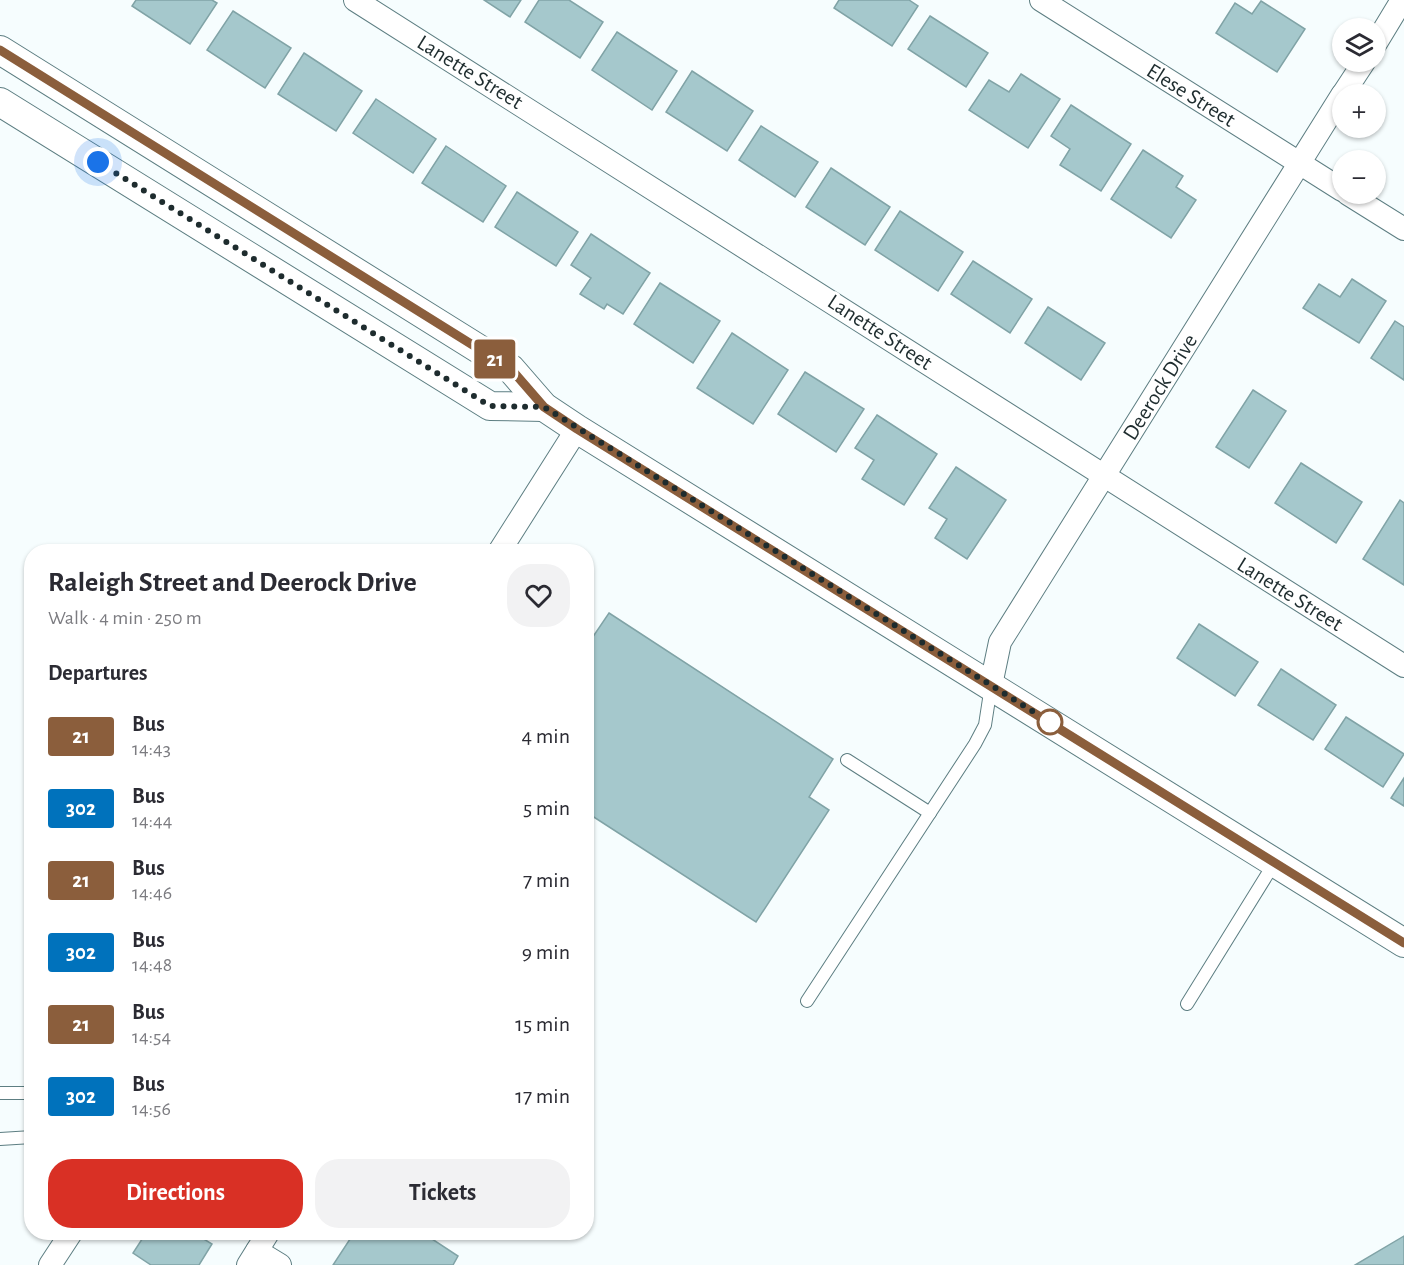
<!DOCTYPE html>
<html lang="en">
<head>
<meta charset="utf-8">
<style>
	body { margin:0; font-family:"Alegreya Sans",sans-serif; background:#f2f2f3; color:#2b2b33; height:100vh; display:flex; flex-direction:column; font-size:22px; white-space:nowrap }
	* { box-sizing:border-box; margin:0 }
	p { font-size:20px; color:#7c7c81 }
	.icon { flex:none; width:33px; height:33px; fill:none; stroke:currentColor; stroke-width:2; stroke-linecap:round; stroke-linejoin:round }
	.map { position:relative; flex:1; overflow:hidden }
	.panel { position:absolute; left:24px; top:544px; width:570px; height:696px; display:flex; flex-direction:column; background:#fff; border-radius:24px; box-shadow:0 2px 4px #0004 }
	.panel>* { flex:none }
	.badge { padding:0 12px; border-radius:4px; font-size:21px; line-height:39px }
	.buttons { position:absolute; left:1332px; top:18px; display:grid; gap:12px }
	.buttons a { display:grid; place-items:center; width:54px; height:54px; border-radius:50%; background:#fff; box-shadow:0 2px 4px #0004; font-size:30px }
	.you { position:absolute; width:30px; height:30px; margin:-15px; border:4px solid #fff; border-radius:50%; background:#1a73e8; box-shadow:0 0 0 9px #1a73e833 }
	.map>.badge { position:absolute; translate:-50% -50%; box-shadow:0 0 0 3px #fff }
	h2 { padding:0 24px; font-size:22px; line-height:54px }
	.round { display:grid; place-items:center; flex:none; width:63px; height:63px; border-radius:24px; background:#f2f2f3 }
	.overview { display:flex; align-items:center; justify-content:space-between; height:102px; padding:0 24px }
	h1 { font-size:28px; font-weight:700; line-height:45px }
	.action { display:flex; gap:12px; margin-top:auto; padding:12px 24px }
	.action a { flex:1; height:69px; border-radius:24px; background:#d93025; color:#fff; font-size:24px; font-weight:700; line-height:69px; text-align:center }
	.action a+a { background:#f2f2f3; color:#2b2b33 }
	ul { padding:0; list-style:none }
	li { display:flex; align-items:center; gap:18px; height:72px; padding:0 24px }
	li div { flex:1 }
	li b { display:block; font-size:22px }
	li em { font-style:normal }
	li .badge { min-width:66px; font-weight:700; text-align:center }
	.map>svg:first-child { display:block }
	.building { fill:#a5c8cc; stroke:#80a3a6; stroke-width:1.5 }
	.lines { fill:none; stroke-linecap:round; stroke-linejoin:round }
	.service-casing { stroke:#5d7e82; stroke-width:14 }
	.minor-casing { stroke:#5d7e82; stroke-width:24 }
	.tertiary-casing { stroke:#5d7e82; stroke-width:30 }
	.service { stroke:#fff; stroke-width:12 }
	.minor { stroke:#fff; stroke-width:22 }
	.tertiary { stroke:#fff; stroke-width:28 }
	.line-casing { stroke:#fff; stroke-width:14 }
	.line { stroke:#8b5e3c; stroke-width:9 }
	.walk { stroke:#1e2c2e; stroke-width:6; stroke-dasharray:0 10.8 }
	.stop-dot { fill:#fff; stroke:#8b5e3c; stroke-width:3 }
	.labels { text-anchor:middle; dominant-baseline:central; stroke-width:6; stroke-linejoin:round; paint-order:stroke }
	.street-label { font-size:22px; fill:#1e2c2e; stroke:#fff }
</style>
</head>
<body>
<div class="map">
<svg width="1404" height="1265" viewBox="0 0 1404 1265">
	<rect width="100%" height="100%" fill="#f6fdfe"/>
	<g class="building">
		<path d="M136 0H212L217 3 190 44 132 6Z"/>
		<path d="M484 0H521L510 17Z"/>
		<path d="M539 0H569L603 22 580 58 525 22Z"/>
		<path d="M839 0H909L918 6 892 46 834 8Z"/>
		<path d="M1261 1 1305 29 1277 72 1216 33 1235 3 1252 14Z"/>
		<path d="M233 11 291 48 265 88 207 50Z"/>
		<path d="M930 16 988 53 966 87 908 49Z"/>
		<path d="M617 32 677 71 652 110 592 70Z"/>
		<path d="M304 53 362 91 336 131 278 94Z"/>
		<path d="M692 71 753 111 727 151 666 112Z"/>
		<path d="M1021 74 1060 99 1028 148 969 110 989 80 1009 92Z"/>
		<path d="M376 99 436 139 413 173 353 133Z"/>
		<path d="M1071 105 1131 144 1101 191 1060 165 1070 149 1051 136Z"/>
		<path d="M761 126 818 162 795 197 739 160Z"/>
		<path d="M446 146 506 186 483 222 422 183Z"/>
		<path d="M1143 150 1183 176 1176 187 1196 200 1171 238 1111 199Z"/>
		<path d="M831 168 890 207 865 245 806 207Z"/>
		<path d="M517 192 578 232 556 266 495 227Z"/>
		<path d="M900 211 963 252 938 291 875 250Z"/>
		<path d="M591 234 650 273 623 314 607 304 604 309 580 294 591 278 571 265Z"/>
		<path d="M973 261 1032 299 1010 333 951 294Z"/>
		<path d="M1352 279 1386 301 1359 343 1303 308 1319 284 1340 297Z"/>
		<path d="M660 283 720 321 693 363 634 324Z"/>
		<path d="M1048 307 1105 343 1081 380 1025 343Z"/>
		<path d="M1395 321 1404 327V380L1371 358Z"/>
		<path d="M732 333 788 370 753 424 697 388Z"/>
		<path d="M805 372 864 409 836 452 778 414Z"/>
		<path d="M1253 390 1286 411 1249 468 1216 447Z"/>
		<path d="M877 415 937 454 904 505 862 479 874 460 855 448Z"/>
		<path d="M1301 463 1362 502 1336 543 1275 503Z"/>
		<path d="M956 467 1006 500 967 559 935 538 947 519 929 508Z"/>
		<path d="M1400 500 1404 503V585L1363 559Z"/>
		<path d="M609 613 833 759 809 797 829 810 756 922 586 812V647Z"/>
		<path d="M1199 624 1258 662 1235 696 1177 658Z"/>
		<path d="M1281 669 1336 705 1313 740 1258 705Z"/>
		<path d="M1346 717 1404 754 1383 787 1325 749Z"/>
		<path d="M1404 778V806L1391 798Z"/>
		<path d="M146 1233H194L212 1244 199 1265H151L133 1253Z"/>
		<path d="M354 1233H423L458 1256 453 1265H333Z"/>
		<path d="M1404 1236V1265H1355Z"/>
	</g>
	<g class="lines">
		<defs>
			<g id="service">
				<path d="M847 760 930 813"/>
				<path d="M807 1001 975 744 985 725 991 686"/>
				<path d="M1187 1004 1275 862"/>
				<path d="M0 1093H32"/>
				<path d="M0 1139 32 1137"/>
			</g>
			<g id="minor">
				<path d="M355 0 1404 666"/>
				<path d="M1041 0 1342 190"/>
				<path d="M1376 43 1402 0"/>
				<path d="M1343 94 1364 62"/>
				<path d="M1348 194 1404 229"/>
				<path d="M499 552 577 429"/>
				<path d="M991 685 1000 642 1342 95"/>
				<path d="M257 1251 280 1265"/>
				<path d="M50 1265 71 1233"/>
				<path d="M248 1265 268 1233"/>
			</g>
			<g id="tertiary">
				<path d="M0 50 511 369 544 407 577 429 1404 943"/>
				<path d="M0 102 490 406 544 407"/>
			</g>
		</defs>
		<use href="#service" class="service-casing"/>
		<use href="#minor" class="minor-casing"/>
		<use href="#tertiary" class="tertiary-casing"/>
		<use href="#service" class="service"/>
		<use href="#minor" class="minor"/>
		<use href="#tertiary" class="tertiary"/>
	</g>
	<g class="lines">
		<defs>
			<path id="line" d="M0 50 511 369 544 407 577 429 1404 943"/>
		</defs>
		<use href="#line" class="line-casing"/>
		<use href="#line" class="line"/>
		<path class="walk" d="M98 162 490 406 544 407 1050 722"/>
	</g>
	<circle class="stop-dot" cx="1050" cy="722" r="12"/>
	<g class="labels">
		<g class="street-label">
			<text transform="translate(470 72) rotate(32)">Lanette Street</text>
			<text transform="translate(1191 95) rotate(32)">Elese Street</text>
			<text transform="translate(880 332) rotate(33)">Lanette Street</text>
			<text transform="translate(1160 387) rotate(-58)">Deerock Drive</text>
			<text transform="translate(1290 594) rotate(32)">Lanette Street</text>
		</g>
	</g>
</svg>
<div class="buttons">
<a><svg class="icon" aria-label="layers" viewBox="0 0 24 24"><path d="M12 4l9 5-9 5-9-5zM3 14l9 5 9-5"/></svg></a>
<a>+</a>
<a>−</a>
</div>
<div class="you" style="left:98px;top:162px"></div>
<b class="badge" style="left:495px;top:359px;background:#8b5e3c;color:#fff">21</b>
<section class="panel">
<div class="overview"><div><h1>Raleigh Street and Deerock Drive</h1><p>Walk · 4 min · 250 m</p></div><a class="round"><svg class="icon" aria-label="heart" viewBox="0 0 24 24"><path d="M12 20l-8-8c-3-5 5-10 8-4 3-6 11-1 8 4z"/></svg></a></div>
<h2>Departures</h2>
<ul>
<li><span class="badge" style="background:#8b5e3c;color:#fff">21</span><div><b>Bus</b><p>14:43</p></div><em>4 min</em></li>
<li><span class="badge" style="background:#0072bc;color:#fff">302</span><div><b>Bus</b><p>14:44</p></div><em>5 min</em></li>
<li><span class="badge" style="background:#8b5e3c;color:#fff">21</span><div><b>Bus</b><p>14:46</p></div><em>7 min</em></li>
<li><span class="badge" style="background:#0072bc;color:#fff">302</span><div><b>Bus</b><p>14:48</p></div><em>9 min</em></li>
<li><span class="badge" style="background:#8b5e3c;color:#fff">21</span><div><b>Bus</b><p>14:54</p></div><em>15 min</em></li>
<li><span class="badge" style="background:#0072bc;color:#fff">302</span><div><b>Bus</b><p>14:56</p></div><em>17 min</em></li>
</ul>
<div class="action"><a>Directions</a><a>Tickets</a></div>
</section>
</div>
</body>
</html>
